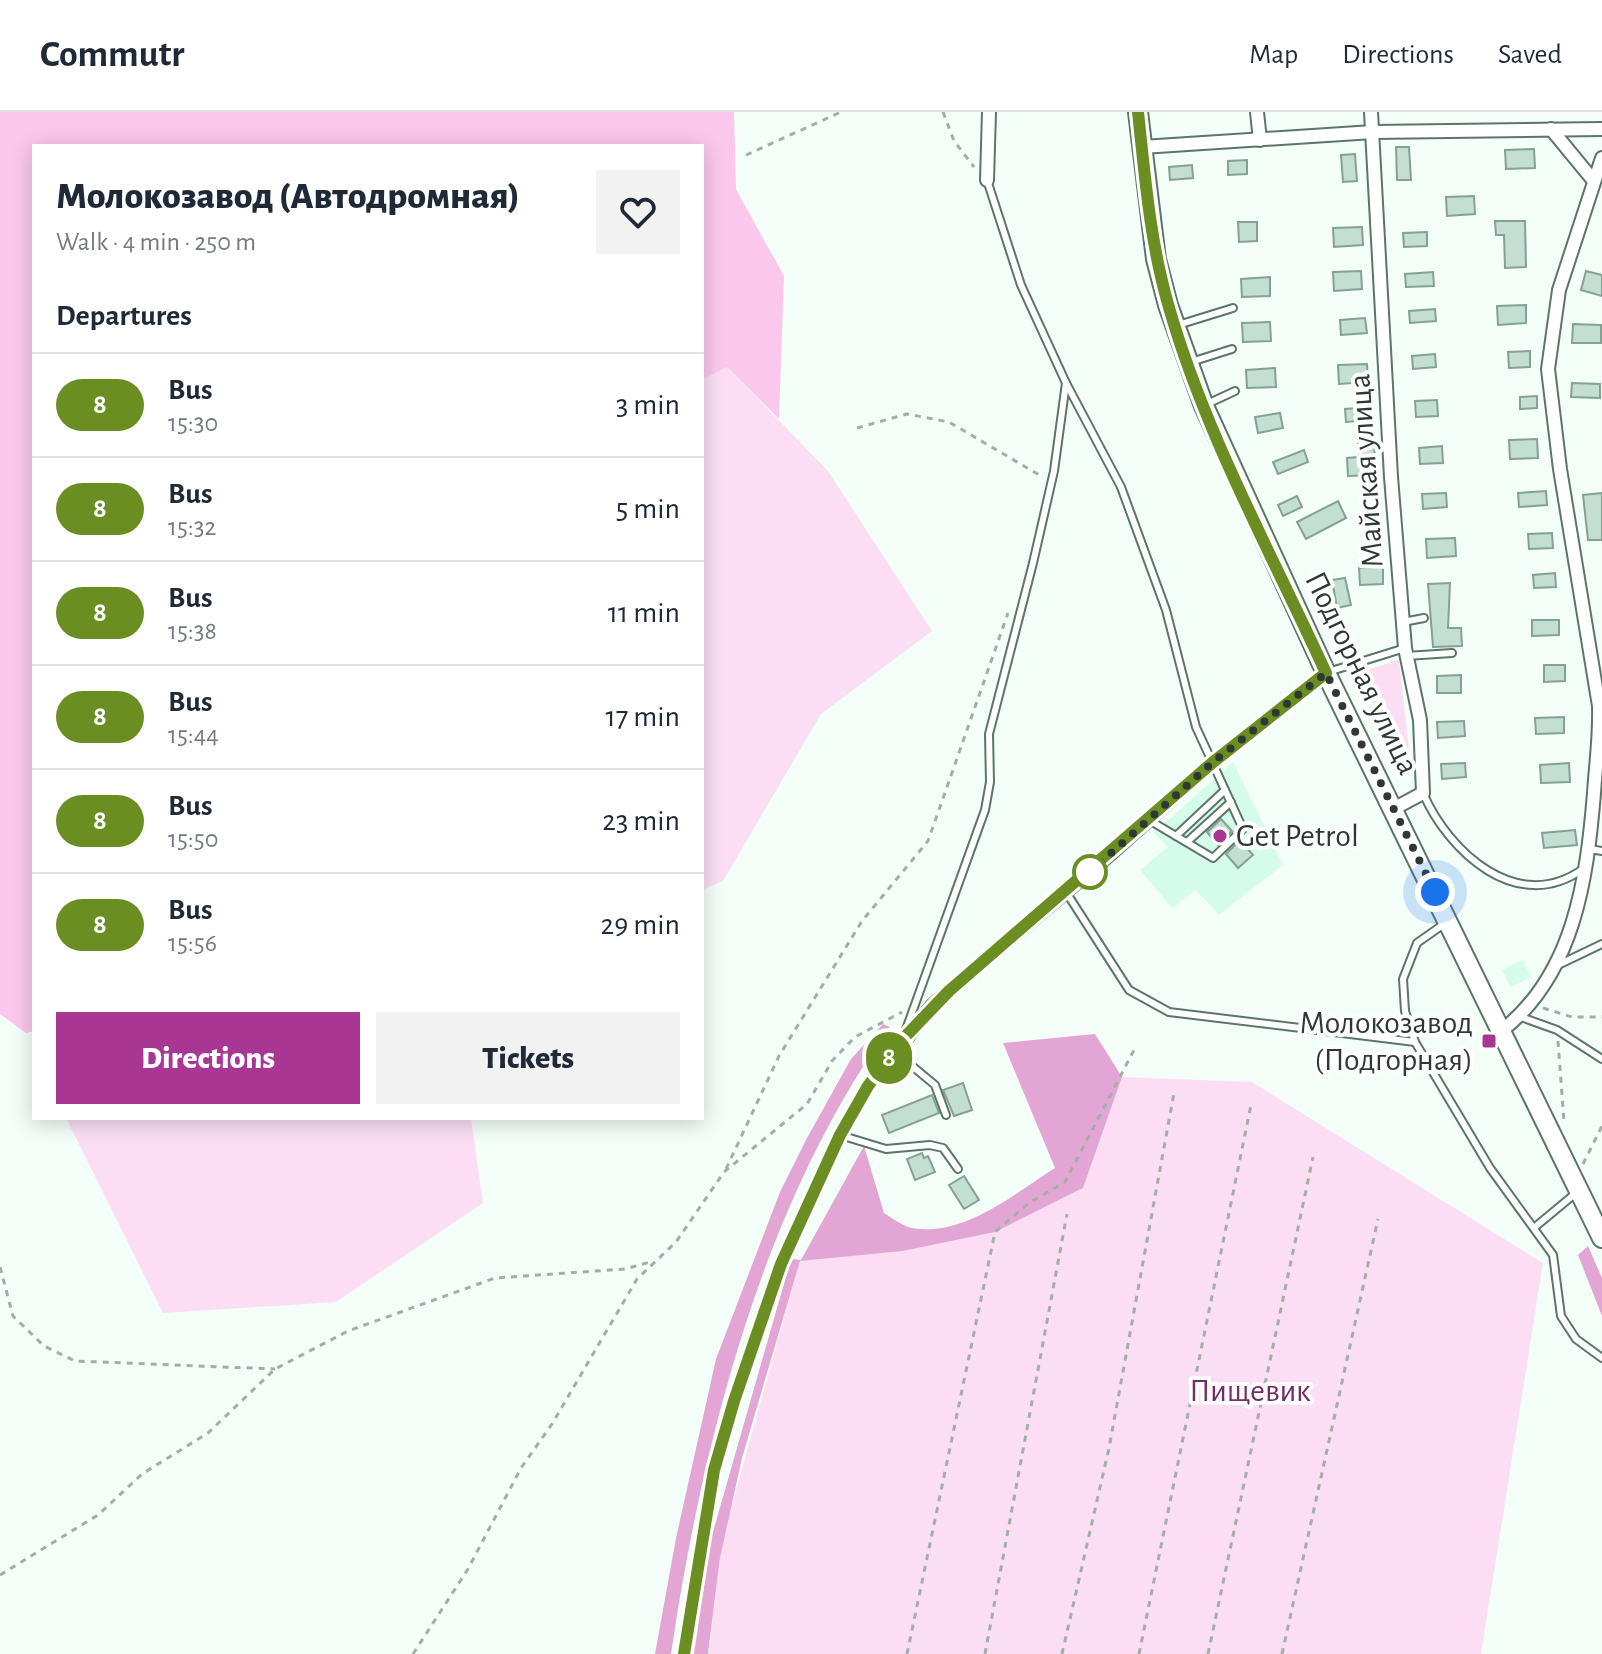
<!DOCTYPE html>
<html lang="en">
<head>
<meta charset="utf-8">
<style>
	body { margin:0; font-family:"Alegreya Sans",sans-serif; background:#f2f2f3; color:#1f2937; height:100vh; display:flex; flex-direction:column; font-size:30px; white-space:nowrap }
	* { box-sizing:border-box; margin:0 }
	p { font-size:26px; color:#747a83 }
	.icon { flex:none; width:44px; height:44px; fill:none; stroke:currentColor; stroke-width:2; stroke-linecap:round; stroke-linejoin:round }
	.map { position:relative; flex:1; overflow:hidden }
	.sheet { position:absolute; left:32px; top:32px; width:672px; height:976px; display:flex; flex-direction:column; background:#fff; border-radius:0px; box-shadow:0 4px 20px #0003 }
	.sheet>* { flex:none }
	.badge { padding:0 16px; border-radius:26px; font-size:28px; line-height:52px }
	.you { position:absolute; width:40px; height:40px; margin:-20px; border:6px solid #fff; border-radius:50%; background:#1a73e8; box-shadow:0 0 0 12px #1a73e833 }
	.map>.badge { position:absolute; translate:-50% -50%; box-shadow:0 0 0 4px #fff }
	h2 { padding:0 24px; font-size:30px; line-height:72px }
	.round { display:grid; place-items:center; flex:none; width:84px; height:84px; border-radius:0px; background:#f2f2f3 }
	.headline { display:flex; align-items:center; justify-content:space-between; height:136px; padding:0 24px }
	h1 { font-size:38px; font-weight:800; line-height:60px }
	.cta { display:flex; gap:16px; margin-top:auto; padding:16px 24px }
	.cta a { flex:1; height:92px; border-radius:0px; background:#a83794; color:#fff; font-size:32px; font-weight:800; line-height:92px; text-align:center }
	.cta a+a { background:#f2f2f3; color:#1f2937 }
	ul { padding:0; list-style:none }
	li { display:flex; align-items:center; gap:24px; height:104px; padding:0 24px; border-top:2px solid #e0e1e3 }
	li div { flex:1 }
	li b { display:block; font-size:30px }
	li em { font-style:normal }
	li .badge { min-width:88px; font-weight:700; text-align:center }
	header { display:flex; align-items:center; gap:48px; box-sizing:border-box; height:112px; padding:0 40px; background:#fff; border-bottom:2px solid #e0e1e3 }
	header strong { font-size:38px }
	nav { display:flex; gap:44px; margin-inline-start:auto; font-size:28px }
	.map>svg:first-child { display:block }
	.built { fill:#d5fbeb }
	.green { fill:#fbdef3 }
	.forest { fill:#e3a6d4 }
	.water { fill:#fac8ed }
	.building { fill:#c2dfd2; stroke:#85a094; stroke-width:2 }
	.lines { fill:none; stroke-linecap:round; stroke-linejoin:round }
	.lane-casing { stroke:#5b756b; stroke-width:10 }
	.street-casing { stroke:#5b756b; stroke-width:16 }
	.secondary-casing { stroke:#5b756b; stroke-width:22 }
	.path { stroke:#a2aea9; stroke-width:3; stroke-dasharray:6 6; stroke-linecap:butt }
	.lane { stroke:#fff; stroke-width:6 }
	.street { stroke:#fff; stroke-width:12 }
	.secondary { stroke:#fff; stroke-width:18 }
	.line-casing { stroke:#fff; stroke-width:18 }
	.line { stroke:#6b8e23; stroke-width:12 }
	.walk { stroke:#2d3934; stroke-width:8; stroke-dasharray:0 14.4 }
	.poi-dot { fill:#a83794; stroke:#fff; stroke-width:3 }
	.stop-dot { fill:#fff; stroke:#6b8e23; stroke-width:4 }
	.labels { text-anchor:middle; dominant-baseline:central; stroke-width:8; stroke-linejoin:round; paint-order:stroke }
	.street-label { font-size:32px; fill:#2d3934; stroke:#fff }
	.poi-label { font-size:32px; fill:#2d3934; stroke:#fff; text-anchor:start }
	.park-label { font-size:32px; fill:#732c65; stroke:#fff }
</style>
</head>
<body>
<header>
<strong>Commutr</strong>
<nav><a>Map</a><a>Directions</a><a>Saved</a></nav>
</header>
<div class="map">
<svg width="1602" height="1542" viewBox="0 0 1602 1542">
	<rect width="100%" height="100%" fill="#f3fef9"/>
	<g class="built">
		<path d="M1233 650 1283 753 1219 803 1196 778 1172 796 1140 758 1168 735 1154 721Z"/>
		<path d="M1523 848 1531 865 1510 875 1502 858Z"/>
	</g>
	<g class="green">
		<path d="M727 255 828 359 932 519 821 602 723 769 702 778V268Z"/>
		<path d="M1399 548 1412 664 1357 561Z"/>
		<path d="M1122 965 1252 970 1543 1151 1481 1542H709L722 1429 800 1148 903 1139 995 1120 1083 1076Z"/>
		<path d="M66 1006H471L483 1091 336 1190 163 1201Z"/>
	</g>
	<g class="forest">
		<path d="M883 912 890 915C763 1091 702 1331 671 1542H655L676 1426 716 1247 780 1080 807 1026 851 947Z"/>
		<path d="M1095 922 1122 965 1083 1076 995 1120 903 1139 800 1149 742 1346 720 1446 708 1542H694L711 1427 791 1147 801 1148 864 1034 884 1101C892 1106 903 1114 912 1116 964 1125 1014 1082 1055 1056L1003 931Z"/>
		<path d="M1588 1134 1602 1166V1204L1578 1143Z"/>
	</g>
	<path class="water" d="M0 0H734L736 77 784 164 779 307 727 255 702 268V34H34V919L26 921 0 902Z"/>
	<g class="building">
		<path d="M1396 35H1409L1411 68H1397Z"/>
		<path d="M1534 37 1535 56 1506 57 1505 38Z"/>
		<path d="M1355 42 1357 69 1343 70 1341 43Z"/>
		<path d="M1247 48V62L1228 63V49Z"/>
		<path d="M1192 53 1193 66 1170 68 1169 55Z"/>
		<path d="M1474 84 1475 102 1447 104 1446 85Z"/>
		<path d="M1495 109H1525L1526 155 1505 156 1504 123H1496Z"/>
		<path d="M1238 110H1257V129L1239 130Z"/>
		<path d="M1362 115 1363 133 1334 135 1333 116Z"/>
		<path d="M1427 120V134L1404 135 1403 121Z"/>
		<path d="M1361 159 1362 177 1334 179 1333 160Z"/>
		<path d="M1586 159 1602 163V184L1581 178Z"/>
		<path d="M1433 160 1434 174 1406 175 1405 162Z"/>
		<path d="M1270 165V184L1242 185 1241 167Z"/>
		<path d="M1526 193V211L1498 213 1497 194Z"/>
		<path d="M1435 197 1436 209 1410 211 1409 199Z"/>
		<path d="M1365 206 1367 221 1341 223 1340 208Z"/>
		<path d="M1270 210 1271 229 1243 230 1242 211Z"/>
		<path d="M1573 212 1601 213V231H1572Z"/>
		<path d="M1530 239V255L1509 256 1508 240Z"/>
		<path d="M1435 242 1436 255 1413 257 1412 244Z"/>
		<path d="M1367 252 1368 270 1339 272 1338 253Z"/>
		<path d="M1275 256 1276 275 1247 276 1246 258Z"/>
		<path d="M1572 271 1600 272V286L1571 285Z"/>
		<path d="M1537 284V296L1520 297V285Z"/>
		<path d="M1437 288 1438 304 1416 305 1415 289Z"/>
		<path d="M1372 295 1376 363 1348 364 1347 346 1359 345 1357 309 1346 310 1345 297Z"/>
		<path d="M1280 301 1283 316 1258 321 1255 305Z"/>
		<path d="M1537 327 1538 346 1510 347 1509 328Z"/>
		<path d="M1442 334 1443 351 1420 352 1419 336Z"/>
		<path d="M1304 338 1308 350 1278 362 1273 350Z"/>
		<path d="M1546 379 1547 393 1519 395 1518 381Z"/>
		<path d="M1446 381 1447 395 1423 397 1422 382Z"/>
		<path d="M1602 381V428H1588L1583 383Z"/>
		<path d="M1297 384 1302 395 1283 404 1278 393Z"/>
		<path d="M1338 389 1346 406 1306 427 1297 410Z"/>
		<path d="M1552 421 1553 436 1529 437 1528 422Z"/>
		<path d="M1455 426 1456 444 1427 446 1426 427Z"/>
		<path d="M1383 455V472L1360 473 1359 456Z"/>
		<path d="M1555 461 1556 475 1534 476 1533 463Z"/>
		<path d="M1345 466 1351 493 1337 496 1332 468Z"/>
		<path d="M1450 471 1448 516H1461L1462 534 1433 535 1428 472Z"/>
		<path d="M1532 508H1559V523L1532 524Z"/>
		<path d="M1544 553H1565V569L1544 570Z"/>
		<path d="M1461 563V581H1437V564Z"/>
		<path d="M1564 605V621L1536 622 1535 606Z"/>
		<path d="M1464 609 1465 624 1438 626 1437 610Z"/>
		<path d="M1465 651 1466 665 1442 667 1441 652Z"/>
		<path d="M1569 651 1570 670 1541 671 1540 653Z"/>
		<path d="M1221 707 1232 719 1218 733 1207 720Z"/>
		<path d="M1575 718 1577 733 1544 736 1542 721Z"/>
		<path d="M1240 728 1253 743 1238 756 1226 742Z"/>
		<path d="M963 971 972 998 954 1004 943 978Z"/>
		<path d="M932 983 939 1001 889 1021 882 1003Z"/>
		<path d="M922 1041 924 1046 928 1044 935 1060 915 1068 907 1047Z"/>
		<path d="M964 1064 979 1088 964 1097 949 1073Z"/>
	</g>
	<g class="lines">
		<defs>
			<g id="lane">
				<path d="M987 68 1021 173 1066 271 1121 375 1166 498 1196 615 1243 717 1213 746 1149 708"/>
				<path d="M1178 213 1233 196"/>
				<path d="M1191 250 1232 237"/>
				<path d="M1207 292 1235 279"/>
				<path d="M1403 510 1424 506"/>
				<path d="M1406 544 1452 541"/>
				<path d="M1328 560 1405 536"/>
				<path d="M1423 681C1448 739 1517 804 1583 757"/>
				<path d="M1176 724 1225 678"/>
				<path d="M1187 730 1231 690"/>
				<path d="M1590 737 1602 739"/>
				<path d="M1066 780 1129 878 1169 900 1415 930"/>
				<path d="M1444 812 1417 831 1403 867 1405 899 1415 930 1490 1056 1553 1143 1561 1204 1576 1227 1602 1246"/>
				<path d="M1556 854 1602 832"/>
				<path d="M1521 905 1557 918 1602 947"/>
				<path d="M904 923 985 698 990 670 989 622 1033 451 1054 359 1066 271"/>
				<path d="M894 939 935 973 946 1003"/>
				<path d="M840 1023 886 1037 930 1033 943 1036 958 1057"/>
				<path d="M1535 1115 1576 1081"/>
			</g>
			<g id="street">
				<path d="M1257 0 1260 28"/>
				<path d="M1371 0 1391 365 1405 536 1420 608 1423 681 1395 696"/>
				<path d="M1551 17 1593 68"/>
				<path d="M1142 35 1373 20 1602 17"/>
				<path d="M987 68 989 0"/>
				<path d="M1500 920C1574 864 1587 767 1594 681 1596 651 1600 624 1599 594L1560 357 1548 257 1559 178 1602 46"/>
				<path d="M684 1542 714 1358 734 1289 781 1152 840 1023 868 974 932 894 966 864 1101 750 1212 651 1326 561"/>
			</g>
			<path id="secondary" d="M1138 0 1156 147 1168 193 1204 294 1326 561 1602 1126"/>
		</defs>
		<use href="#lane" class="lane-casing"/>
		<use href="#street" class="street-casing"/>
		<use href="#secondary" class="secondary-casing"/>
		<g class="path">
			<path d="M943 0 954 29 974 55"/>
			<path d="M746 43 841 0"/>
			<path d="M857 316 907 302 949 310 1041 364"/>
			<path d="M1543 896 1572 905H1602"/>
			<path d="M1558 929 1564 1010"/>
			<path d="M1583 1052 1602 1014"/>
			<path d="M726 1057 779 944 862 809 928 729 1008 501"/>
			<path d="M0 1155 13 1204 44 1234 75 1249 275 1257"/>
			<path d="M0 1463 98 1403 142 1362 208 1321 275 1257 348 1219 495 1166 625 1157 650 1150"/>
			<path d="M413 1542 468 1457 521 1356 552 1312 637 1167 676 1130 724 1060 807 992 832 949 855 925 902 900"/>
			<path d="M907 1542 995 1120 1029 1091 1065 1070 1134 938"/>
			<path d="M985 1542 1067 1102"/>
			<path d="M1062 1542 1109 1336 1174 981"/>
			<path d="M1139 1542 1251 993"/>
			<path d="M1208 1542 1313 1045"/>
			<path d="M1282 1542 1378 1107"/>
		</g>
		<use href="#lane" class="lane"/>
		<use href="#street" class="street"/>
		<use href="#secondary" class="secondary"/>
	</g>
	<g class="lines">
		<defs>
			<path id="line" d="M684 1542 714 1358 734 1289 781 1152 840 1023 868 974 902 928 949 879 1212 651 1326 561C1271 440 1204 320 1168 192 1150 129 1145 65 1138 0"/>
		</defs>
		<use href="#line" class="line-casing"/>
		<use href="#line" class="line"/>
		<path class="walk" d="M1090 760 1212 651 1326 561 1435 780"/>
	</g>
	<g class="poi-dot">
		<circle cx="1220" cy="724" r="8"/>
		<rect x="1481" y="921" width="16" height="16" rx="4"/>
	</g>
	<circle class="stop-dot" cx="1090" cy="760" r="16"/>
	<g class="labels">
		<g class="street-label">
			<text transform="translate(1366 359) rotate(-94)">Майская улица</text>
			<text transform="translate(1362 561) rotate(64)">Подгорная улица</text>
		</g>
		<g class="poi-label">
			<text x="1236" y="724">Get Petrol</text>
			<text x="1473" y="911" text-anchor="end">Молокозавод<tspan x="1473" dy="37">(Подгорная)</tspan></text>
		</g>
		<g class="park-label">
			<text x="1250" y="1279">Пищевик</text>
		</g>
	</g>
</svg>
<div class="you" style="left:1435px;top:780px"></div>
<b class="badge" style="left:889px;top:946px;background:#6b8e23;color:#fff">8</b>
<section class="sheet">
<div class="headline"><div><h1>Молокозавод (Автодромная)</h1><p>Walk · 4 min · 250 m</p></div><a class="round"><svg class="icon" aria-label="heart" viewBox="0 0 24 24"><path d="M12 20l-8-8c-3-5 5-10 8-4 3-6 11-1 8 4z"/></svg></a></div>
<h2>Departures</h2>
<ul>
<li><span class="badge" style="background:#6b8e23;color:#fff">8</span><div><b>Bus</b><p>15:30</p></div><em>3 min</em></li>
<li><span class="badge" style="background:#6b8e23;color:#fff">8</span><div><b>Bus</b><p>15:32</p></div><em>5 min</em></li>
<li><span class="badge" style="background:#6b8e23;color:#fff">8</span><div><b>Bus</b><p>15:38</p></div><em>11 min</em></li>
<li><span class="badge" style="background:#6b8e23;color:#fff">8</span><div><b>Bus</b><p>15:44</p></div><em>17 min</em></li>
<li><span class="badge" style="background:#6b8e23;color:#fff">8</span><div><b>Bus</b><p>15:50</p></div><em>23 min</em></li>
<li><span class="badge" style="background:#6b8e23;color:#fff">8</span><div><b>Bus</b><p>15:56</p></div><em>29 min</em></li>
</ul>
<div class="cta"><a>Directions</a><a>Tickets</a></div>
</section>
</div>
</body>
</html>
